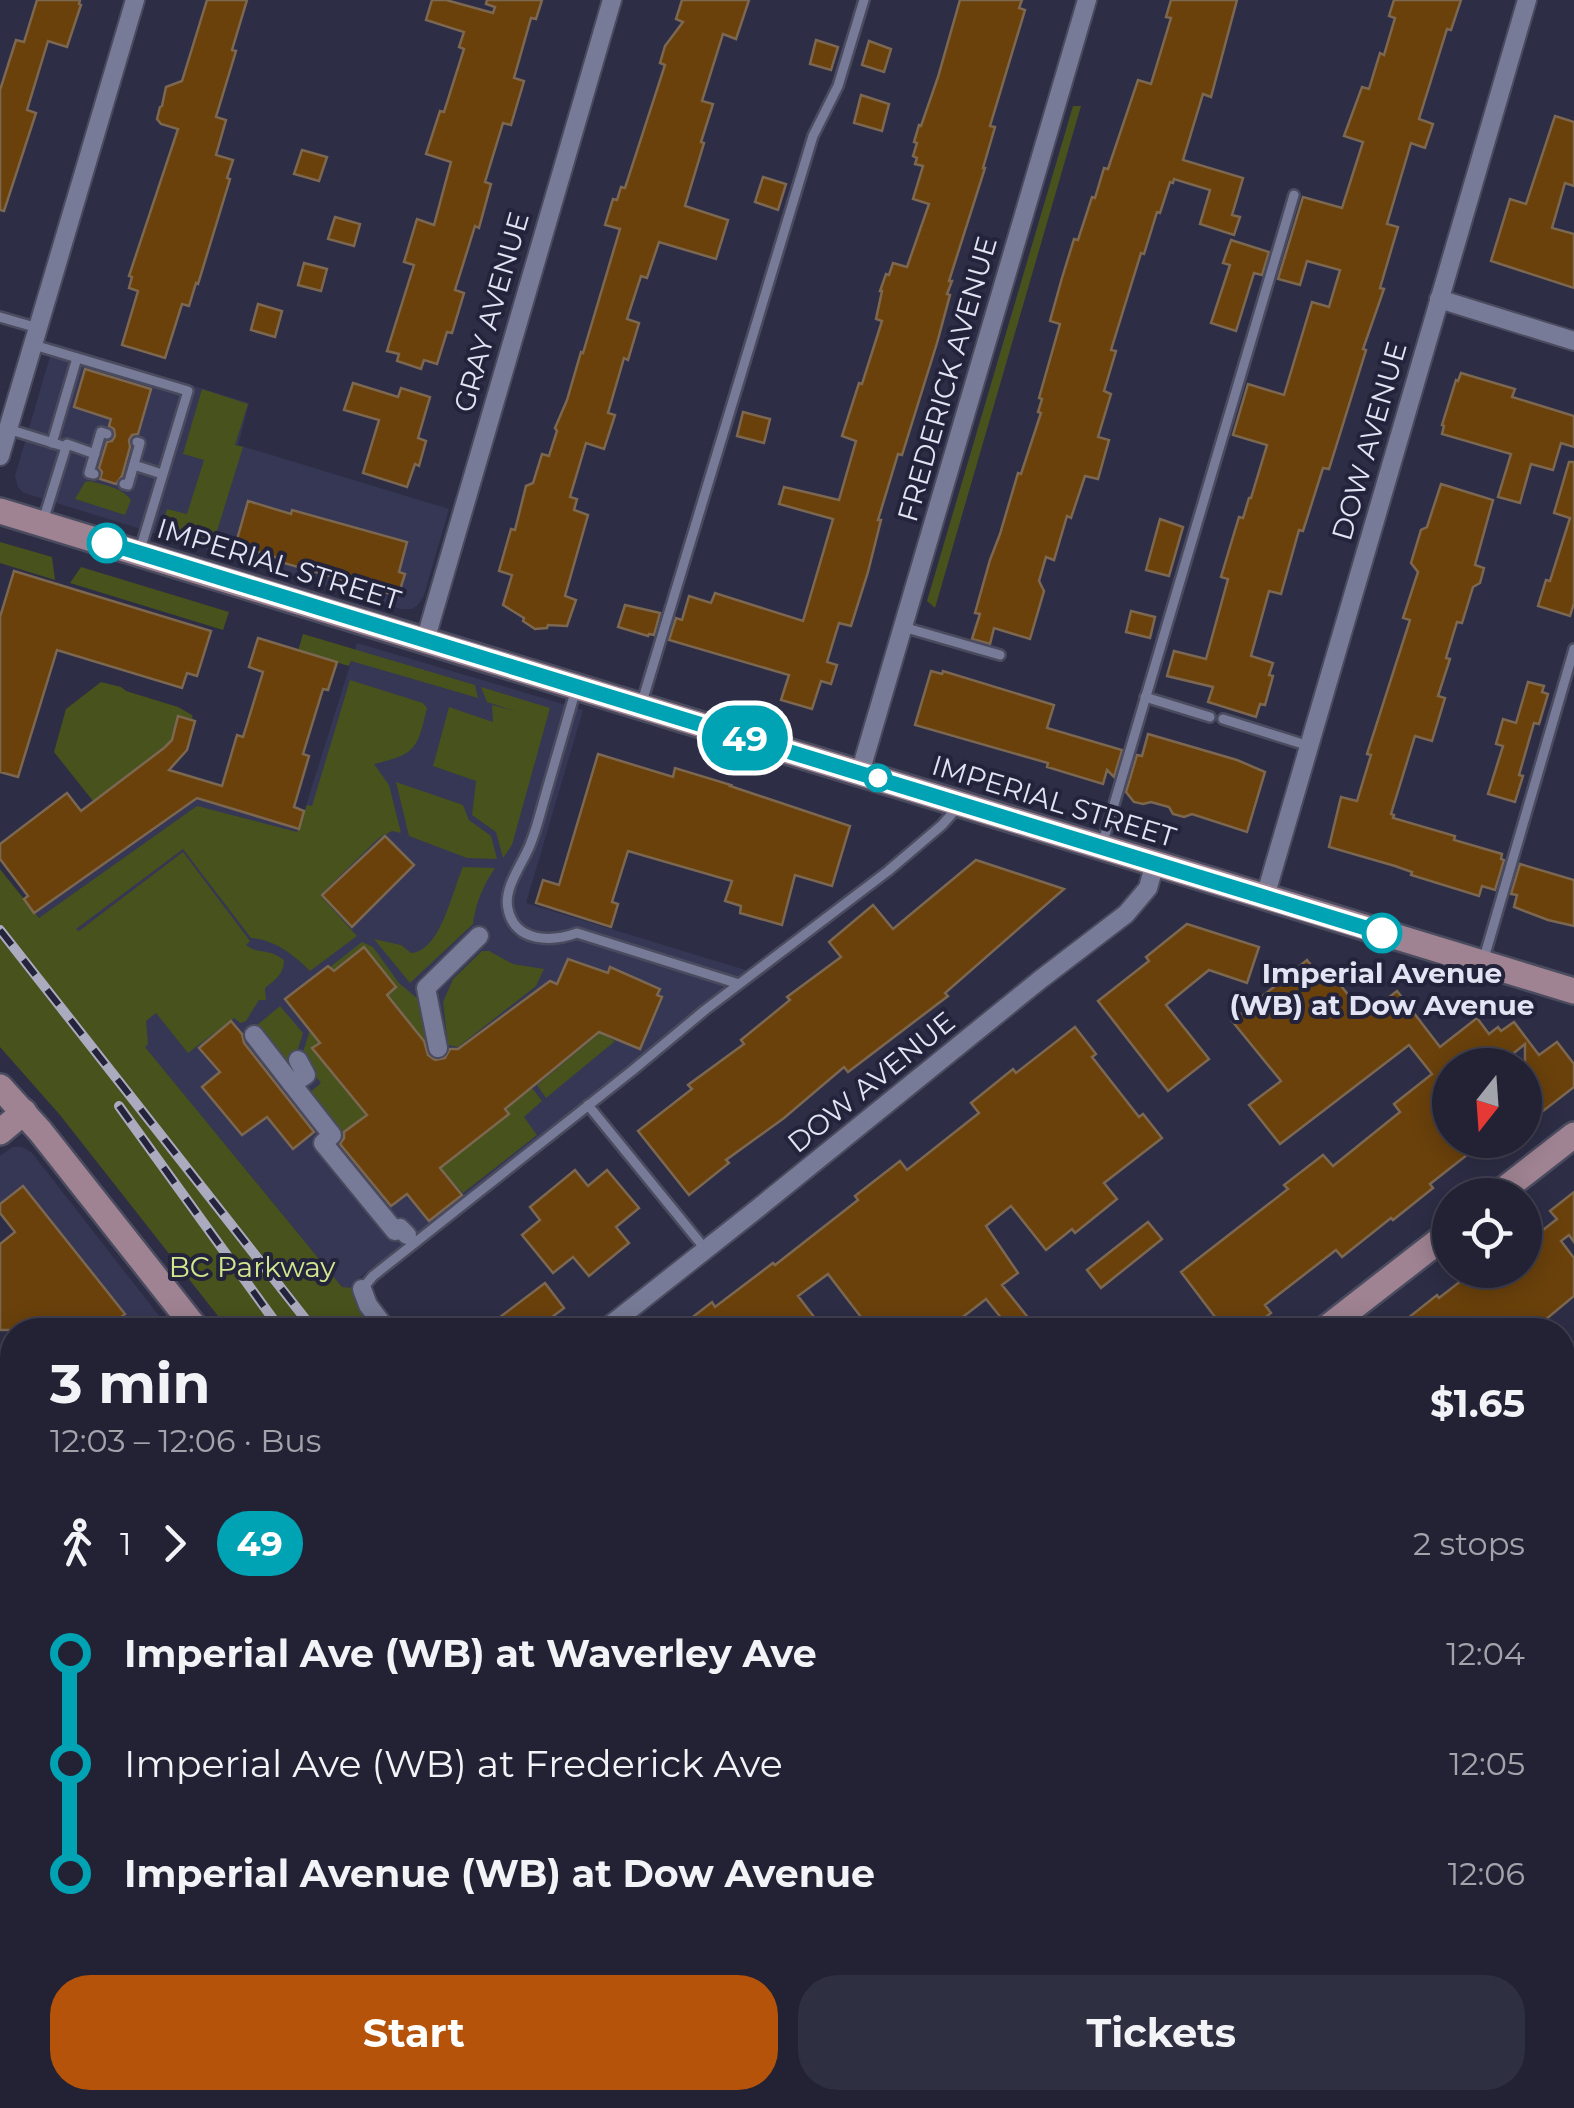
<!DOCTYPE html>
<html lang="en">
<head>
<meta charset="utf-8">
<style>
	body { margin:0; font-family:Montserrat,sans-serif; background:#2e2f40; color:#f1f3f6; height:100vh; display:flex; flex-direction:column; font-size:38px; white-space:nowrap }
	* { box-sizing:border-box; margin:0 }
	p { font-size:32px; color:#a2a4ac }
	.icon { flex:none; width:55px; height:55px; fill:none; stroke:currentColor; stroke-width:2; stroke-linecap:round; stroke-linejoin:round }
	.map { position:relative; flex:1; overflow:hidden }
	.panel { position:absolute; left:0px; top:1318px; width:1575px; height:792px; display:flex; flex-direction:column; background:#222234; border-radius:40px 40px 0 0; box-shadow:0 5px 25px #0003,0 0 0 2px #3f3f4f }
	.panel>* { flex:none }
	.badge { padding:0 20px; border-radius:32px; font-size:35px; line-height:65px }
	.needle { width:65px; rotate:197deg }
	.controls { position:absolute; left:1432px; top:1048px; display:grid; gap:20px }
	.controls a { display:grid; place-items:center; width:110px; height:110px; border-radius:50%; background:#222234; box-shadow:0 5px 25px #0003,0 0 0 2px #3f3f4f; font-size:50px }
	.map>.badge { position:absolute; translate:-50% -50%; box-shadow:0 0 0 5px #fff }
	.legs { display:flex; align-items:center; gap:15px; height:110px; padding:0 50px; font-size:32px }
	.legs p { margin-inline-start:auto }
	.overview { display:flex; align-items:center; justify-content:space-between; height:170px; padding:0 50px }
	h1 { font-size:55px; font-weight:700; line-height:75px }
	.cta { display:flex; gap:20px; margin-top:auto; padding:20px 50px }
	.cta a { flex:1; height:115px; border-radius:40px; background:#b45309; color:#fff; font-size:40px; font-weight:700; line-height:115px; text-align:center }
	.cta a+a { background:#2e2f40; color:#f1f3f6 }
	ul { padding:0 50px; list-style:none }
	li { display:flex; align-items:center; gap:35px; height:110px; font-size:38px }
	li i { display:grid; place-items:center; width:15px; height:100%; margin:0 12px; background:currentColor }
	li i::after { content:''; width:25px; height:25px; margin:-12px; border:8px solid; border-radius:50%; background:#222234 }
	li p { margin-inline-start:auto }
	li:first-child i { background:linear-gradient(#0000 50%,currentColor 0) }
	li:last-child i { background:linear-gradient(currentColor 50%,#0000 0) }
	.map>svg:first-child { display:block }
	.built { fill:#353755 }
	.green { fill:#47521c }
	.building { fill:#6a410b; stroke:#7c6751; stroke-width:2.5 }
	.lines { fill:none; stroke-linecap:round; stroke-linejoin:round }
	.lane-casing { stroke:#4a4b5f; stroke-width:14 }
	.street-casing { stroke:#4a4b5f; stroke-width:22 }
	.secondary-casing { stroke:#4a4b5f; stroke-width:30 }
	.lane { stroke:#787b97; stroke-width:9 }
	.street { stroke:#787b97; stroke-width:18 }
	.secondary { stroke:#9f8392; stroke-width:25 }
	.rail-casing { stroke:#aaabbe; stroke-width:10 }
	.rail { stroke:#23243b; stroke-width:6; stroke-dasharray:19; stroke-linecap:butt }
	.line-1-casing { stroke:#fff; stroke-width:22 }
	.line-1 { stroke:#00a3b4; stroke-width:15 }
	.stop-1-dot { fill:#fff; stroke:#00a3b4; stroke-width:5 }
	.labels { text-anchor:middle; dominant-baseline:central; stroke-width:8; stroke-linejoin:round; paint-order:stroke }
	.street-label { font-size:28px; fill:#e2e3f3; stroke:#23243b }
	.stop-label { font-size:28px; font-weight:bold; fill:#e2e3f3; stroke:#23243b }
	.park-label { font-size:28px; fill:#d2e88f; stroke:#23243b }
</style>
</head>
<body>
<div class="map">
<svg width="1574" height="2108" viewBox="0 0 1574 2108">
	<rect width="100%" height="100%" fill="#2d2e46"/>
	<g class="built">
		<path d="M54 343 249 403 238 445 449 509 424 595 418 605 412 609H401L24 493 18 487 15 476Z"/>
		<path d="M357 643 583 710 526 903 755 973 380 1270 375 1265 359 1278 355 1288 342 1287 34 913 197 798 299 828Z"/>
		<path d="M13 1147H22L32 1153 170 1330H94L0 1214V1156Z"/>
		<path d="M12 1449V2098H694L703 2108H0V1459Z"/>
	</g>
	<g class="green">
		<path d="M1073 106H1081L935 608 927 601Z"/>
		<path d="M202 389 248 404 235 445 243 447 214 541 162 526 167 509 187 514 204 460 183 454Z"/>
		<path d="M90 481C104 485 123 488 131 500L125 515 75 499 85 482Z"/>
		<path d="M0 542 52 557 55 580 0 563Z"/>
		<path d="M81 567 229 612 223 630 70 583Z"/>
		<path d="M303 634 475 685 478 698 351 661 349 666 298 651Z"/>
		<path d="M350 680 423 703 427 708C417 750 416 754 374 764L389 785 401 833 392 831 379 838 320 895 357 936 310 971C294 955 275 940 251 938L183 849 76 929 79 931 183 852 250 941 246 945C259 955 267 947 284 960 284 974 275 980 265 988L266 1000H259L246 1021 240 1023 234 1018 188 1053 156 1013 146 1021 148 1044 145 1047 342 1287 355 1288V1300L371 1330H229L60 1115 0 1047V869L39 918 197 806 297 832 307 805 312 806Z"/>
		<path d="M101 682 121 687 126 691 178 707 192 715 193 721 178 717 172 740 164 748 98 798 101 811 54 752 66 709Z"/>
		<path d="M481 687 550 708 512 845 503 858 496 832 472 815 476 781 433 766 449 707 493 722 492 705 518 712 487 702Z"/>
		<path d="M396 782 463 805 469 820 491 836 497 859 467 858 409 836Z"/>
		<path d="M463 867 495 868C483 886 476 902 473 924L410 983 374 939 401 945 411 953C441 951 452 891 463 867Z"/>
		<path d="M362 942 373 947 399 983 418 999 432 1047 430 1048 387 995 396 987 363 948 333 971 330 967Z"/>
		<path d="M482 951H489L513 964 544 969 536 986 458 1047 448 1045 443 1002 453 979Z"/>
		<path d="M280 1006 303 1033 294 1062 284 1069 255 1030 256 1026Z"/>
		<path d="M311 1027 322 1041 313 1049 367 1115 340 1135 308 1094 321 1083 301 1058Z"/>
		<path d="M600 1033 615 1041 546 1098 537 1085Z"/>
		<path d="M532 1088 542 1101 524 1117 537 1135 463 1193 444 1173 425 1186 422 1183 509 1114 507 1109Z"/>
		<path d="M795 2098H968L976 2108H804Z"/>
	</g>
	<g class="building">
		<path d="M37 0H80L79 4 81 5 67 47 48 41 27 110 36 113 4 211 0 210V90L16 40 24 42Z"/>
		<path d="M207 0H247L232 50 236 51 216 117 226 120 216 155 233 160 227 178 230 179 198 284 196 283 189 306 182 304 165 358 122 345 138 291 129 288 132 277 129 276 178 129 161 124 157 119 160 107 162 106 166 87 182 81Z"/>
		<path d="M432 0H446L493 13 495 7 486 4 487 0H542L536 19 531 18 514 78 524 81 511 125 503 123 485 182 491 184 479 228 475 226 455 290 464 293 452 333 447 332 437 364 424 360 421 369 397 361 399 354 387 351 414 265 404 262 417 219 434 225 451 162 426 154 440 111 444 112 464 49 459 47 464 32 426 20Z"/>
		<path d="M682 0H749L736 39 723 34 702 101 713 104 701 142 704 143 685 206 728 220 716 259 659 242 647 278 641 276 627 319 639 323 628 360 624 358 608 413 615 415 604 449 586 443 570 497 577 499 574 510 588 515 565 596 576 600 567 626 548 625 547 628 535 629 523 621 524 618 503 605 512 575 499 571 511 529 515 530 526 486 533 483 542 454 549 456 557 431 555 428 567 400 581 352 583 353 620 229 605 225 613 199 617 200 621 187 625 188 665 65 660 63 665 46 683 22 676 19Z"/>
		<path d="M960 0H1022L1019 8 1025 10 990 126 995 127 983 168H985L949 281H952L947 294 950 295 937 343 902 455 898 454 878 520H881L868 572 851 626 839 623 827 662 837 665 831 684 821 681 812 709 781 700 789 675 669 640 676 618 682 620 689 596 711 603 715 593 803 621 833 519 779 504 784 487 839 500 856 441 842 436 859 383 862 384 882 321 876 319 882 291H880L886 274 889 275 893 263 907 267 929 204 913 199 923 166 915 164 917 158 913 156 917 143 914 142 919 125 921 126 938 77Z"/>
		<path d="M1171 0H1237L1211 97 1203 94 1183 160 1243 178 1232 215 1240 217 1234 235 1200 224 1210 190 1174 179 1173 183 1170 182 1160 213 1157 212 1144 254 1141 253 1111 350 1116 351 1104 391 1111 394 1098 437 1109 440 1098 479 1085 476 1071 518 1067 516 1054 560 1046 557 1039 581 1044 591 1030 639 994 628 990 644 972 639 980 614 975 613 990 560 1000 534 1018 473 1021 474 1041 413 1038 412 1042 399 1039 398 1060 324 1050 321 1062 278 1074 239 1078 240 1092 197 1095 198 1104 168 1108 169 1138 80 1151 84 1171 18 1166 17Z"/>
		<path d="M1394 0H1461L1451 30 1447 29 1419 119 1433 124 1425 148 1411 143 1387 224 1398 227 1380 288 1384 289 1363 349 1366 350 1329 469 1323 468 1303 531 1299 530 1281 594 1269 591 1251 656 1273 663 1269 675 1273 676 1265 705 1260 704 1256 717 1208 702 1213 687 1167 676 1174 651 1206 659 1228 579 1221 577 1239 517 1243 518 1249 498H1251L1267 445 1233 435 1248 384 1284 395 1312 302 1329 307 1340 270 1307 261 1300 285 1278 279 1303 197 1342 208 1363 142 1344 136 1362 87 1369 89 1380 53 1384 55 1395 18 1389 16Z"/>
		<path d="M816 40 838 47 831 70 810 64Z"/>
		<path d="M869 41 891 49 884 72 862 65Z"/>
		<path d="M861 95 889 104 882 131 854 123Z"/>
		<path d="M1555 116 1574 122V186L1565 183 1552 228 1574 234V288L1491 261 1510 199 1526 204Z"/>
		<path d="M302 150 327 157 319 181 294 174Z"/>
		<path d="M763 177 786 184 778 210 755 202Z"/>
		<path d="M335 217 360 224 354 246 328 239Z"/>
		<path d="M1231 240 1269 252 1262 275 1254 273 1236 331 1211 323 1230 265 1223 263Z"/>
		<path d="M304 263 327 269 321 291 298 285Z"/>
		<path d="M258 304 282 311 275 337 251 330Z"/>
		<path d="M85 369 151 389 138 434 132 435 129 440 130 447 122 476 116 484 100 479 102 472 99 468 107 442 112 441 115 436 114 429 109 426 111 419 74 407Z"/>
		<path d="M1461 373 1515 389 1512 397 1574 416V447L1561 443 1553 470 1531 464 1520 503 1498 497 1511 454 1442 434 1444 426 1442 425 1456 380 1458 381Z"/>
		<path d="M353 383 398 397 401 388 430 397 418 438 426 441 419 466 415 464 407 487 363 473 379 420 344 410Z"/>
		<path d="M743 412 770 419 764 443 737 436Z"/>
		<path d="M1569 462H1574V603L1570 616 1538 606 1546 580 1550 581 1570 518 1554 513Z"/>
		<path d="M1441 484 1493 500 1475 565 1484 568 1480 583 1473 587 1462 623 1457 622 1446 658 1450 659 1438 696 1445 698 1432 741 1415 736 1391 814 1394 815 1393 818 1455 836 1454 840 1502 854 1501 859 1504 860 1495 890 1482 886 1479 896 1411 875 1412 872 1395 866 1329 847 1341 797 1357 801 1371 755 1367 754 1410 620 1403 618 1418 572 1411 563 1421 530 1427 527Z"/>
		<path d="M248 501 291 514 292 510 407 542 399 572 405 574 398 596 277 561 278 558 239 546 236 543Z"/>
		<path d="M1160 519 1183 527 1169 576 1146 570Z"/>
		<path d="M14 571 211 631 197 676 187 673 182 688 57 650 18 777 0 772V617Z"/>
		<path d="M625 605 660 613 654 635 649 634 648 636 618 627Z"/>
		<path d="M1131 611 1155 617 1150 638 1126 632Z"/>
		<path d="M258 638 337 662 328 690 323 689 303 754 309 756 294 807 304 811 299 829 197 798 34 913 24 899 28 896 0 859V844L67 793 81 811 164 748 172 740 178 716 195 721 187 750 169 770 222 786 237 735 243 737 263 672 249 667Z"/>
		<path d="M931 671 942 674 943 671 1054 705 1047 728 1122 750 1114 777 1107 770 1103 784 1047 767 1048 763 915 725Z"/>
		<path d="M1528 682 1544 686 1542 692 1548 694 1539 724 1534 723 1519 775 1523 776 1515 802 1488 794 1503 746 1496 744 1503 719 1516 723Z"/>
		<path d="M1148 734 1237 760 1265 772 1247 832 1192 814 1184 817 1173 814 1169 807 1151 802 1143 804 1134 802 1126 792 1137 755 1142 756Z"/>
		<path d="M598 754 673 777 675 768 731 785 730 786 850 826 832 886 795 875 782 925 740 913 741 906 725 901 732 881 628 851 612 902 618 904 611 927 536 903 543 880 559 885Z"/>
		<path d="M385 836 414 865 352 927 322 895Z"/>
		<path d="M976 860 1064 889 945 993 948 996 848 1072 844 1067 784 1118 726 1160 729 1163 689 1195 638 1131 692 1089 688 1085 744 1044 741 1040 790 1000 787 997 841 957 829 942 873 905 893 929Z"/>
		<path d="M1520 864 1574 880V926L1548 920 1514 907 1517 895 1511 894Z"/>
		<path d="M1187 924 1259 947 1247 983 1209 970 1166 1005 1209 1059 1168 1091 1098 1001 1149 961 1146 957Z"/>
		<path d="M364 947 396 987 387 995 424 1041 428 1055 435 1060 445 1058 450 1049H458L550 981 557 984 568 959 608 973 610 967 660 989 657 995 662 997 640 1049 599 1032 505 1109 509 1114 440 1168 462 1195 429 1221 407 1194 391 1206 340 1144 344 1138V1132L367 1115 312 1048 320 1043 285 999 328 966 334 971Z"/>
		<path d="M1307 960 1325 984 1334 977 1365 1016 1397 991 1440 1047 1477 1018 1489 1034 1498 1027 1501 1031 1514 1022 1539 1055 1557 1042 1574 1064V1087L1525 1125V1044L1499 1065H1450V1140H1486L1430 1184 1433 1188 1393 1220 1391 1218 1342 1257 1336 1250 1265 1305 1271 1313 1249 1330H1225L1181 1272 1288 1189 1284 1185 1323 1155 1333 1166 1400 1112 1394 1104 1432 1074 1409 1045 1280 1144 1249 1105 1281 1081 1232 1021Z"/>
		<path d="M231 1021 242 1034 244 1043 314 1132 293 1149 267 1117 242 1135 202 1087 220 1072 199 1048Z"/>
		<path d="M1075 1027 1096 1054 1092 1057 1139 1117 1143 1114 1162 1138 1104 1183 1117 1199 1075 1233 1072 1229 1046 1250 1011 1206 986 1226 1018 1273 1002 1285 1038 1330H1011L986 1299 946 1330H871L828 1274 798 1296 824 1330H676L712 1302 715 1307 773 1263 775 1265 858 1200 855 1196 900 1161 907 1170 979 1113 971 1103 1013 1069 1016 1073Z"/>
		<path d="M575 1170 588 1186 607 1170 639 1208 616 1227 629 1243 589 1276 573 1257 553 1273 522 1235 540 1220 530 1207Z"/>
		<path d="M23 1186 125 1314 105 1330H0V1244L15 1232 0 1213V1204Z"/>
		<path d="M1574 1192V1242L1569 1235 1561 1241 1574 1258V1296L1533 1330H1393L1437 1295 1439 1298 1475 1270H1525V1244L1557 1219 1550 1211Z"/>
		<path d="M1148 1222 1162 1239 1101 1288 1087 1270Z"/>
		<path d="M545 1283 564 1308 535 1330H483Z"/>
	</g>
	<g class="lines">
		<defs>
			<g id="lane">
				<path d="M0 317 38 328"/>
				<path d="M34 345 188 391 140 550"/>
				<path d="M8 429 66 447 43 521"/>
				<path d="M52 443 77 358"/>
				<path d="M66 447 67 444 95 454"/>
				<path d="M134 465 162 474"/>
				<path d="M94 474 89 473 101 432 107 434"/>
				<path d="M124 484 128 485 140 443 137 442"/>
				<path d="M903 627 1000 655"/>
				<path d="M576 689C566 724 556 758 546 793 541 810 537 828 530 845 523 863 503 888 508 909 515 943 552 942 577 933L739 984"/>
				<path d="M1145 697 1210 717"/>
				<path d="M642 702 813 136 838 86 864 0"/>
				<path d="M1223 719 1309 746"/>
				<path d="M1102 845 1294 195"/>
				<path d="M1484 958 1574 649"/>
				<path d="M588 1105 706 1250"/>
				<path d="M362 1289 373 1276 633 1070 705 1010 888 871 942 825 958 807"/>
				<path d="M160 1330 182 1314"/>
				<path d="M1562 1358 1574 1348"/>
				<path d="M0 1455 12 1445"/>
				<path d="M1562 1652 1574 1666"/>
				<path d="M0 1674 12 1665"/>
				<path d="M1562 1884 1574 1875"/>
				<path d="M1562 1943 1574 1934"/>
				<path d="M417 2108 418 2098"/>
				<path d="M1353 2108 1366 2098"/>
			</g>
			<g id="street">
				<path d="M1439 299 1574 341"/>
				<path d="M0 456 135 0"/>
				<path d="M425 641 612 0"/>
				<path d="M860 773 1087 0"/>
				<path d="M1265 897 1527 0"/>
				<path d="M254 1035 292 1084"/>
				<path d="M438 1048 426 988 479 936"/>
				<path d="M298 1060 306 1075 292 1084 332 1135 323 1143 395 1231 400 1228 407 1235"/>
				<path d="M362 1289 368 1305 387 1330"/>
				<path d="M604 1330 757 1209 1041 979 1126 914 1148 888 1155 863"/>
				<path d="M1562 1597 1574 1588"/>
			</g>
			<g id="secondary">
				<path d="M0 511 1574 991"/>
				<path d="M0 1087 40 1131 197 1330"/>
				<path d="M0 1132 24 1112"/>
				<path d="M1497 1195 1574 1135"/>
				<path d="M1324 1330 1450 1232"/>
				<path d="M733 2098 741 2108"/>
				<path d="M773 2098 782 2108"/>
				<path d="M984 2098 992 2108"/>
			</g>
		</defs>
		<use href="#lane" class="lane-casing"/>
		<use href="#street" class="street-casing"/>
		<use href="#secondary" class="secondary-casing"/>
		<use href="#lane" class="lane"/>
		<use href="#street" class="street"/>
		<use href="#secondary" class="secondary"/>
		<defs>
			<g id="rail">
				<path d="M0 930 314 1330"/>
				<path d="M119 1106 281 1330"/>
				<path d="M824 2098 831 2108"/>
				<path d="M862 2098 870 2108"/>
			</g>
		</defs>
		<use href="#rail" class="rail-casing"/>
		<use href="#rail" class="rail"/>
	</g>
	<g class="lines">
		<defs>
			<path id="line-1" d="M107 543 1382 933"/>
		</defs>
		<use href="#line-1" class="line-1-casing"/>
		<use href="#line-1" class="line-1"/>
	</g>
	<g class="stop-1-dot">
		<circle cx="107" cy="543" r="18"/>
		<circle cx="878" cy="778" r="12"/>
		<circle cx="1382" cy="933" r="18"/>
	</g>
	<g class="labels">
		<g class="street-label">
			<text transform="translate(491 312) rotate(-74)">GRAY AVENUE</text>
			<text transform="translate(947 379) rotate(-74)">FREDERICK AVENUE</text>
			<text transform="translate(1369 441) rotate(-74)">DOW AVENUE</text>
			<text transform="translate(279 564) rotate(17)">IMPERIAL STREET</text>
			<text transform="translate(1054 801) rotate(17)">IMPERIAL STREET</text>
			<text transform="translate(871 1082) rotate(-39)">DOW AVENUE</text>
		</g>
		<g class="stop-label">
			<text x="1382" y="973">Imperial Avenue<tspan x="1382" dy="32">(WB) at Dow Avenue</tspan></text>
		</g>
		<g class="park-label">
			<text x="252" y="1267">BC Parkway</text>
		</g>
	</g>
</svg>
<div class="controls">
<a><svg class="needle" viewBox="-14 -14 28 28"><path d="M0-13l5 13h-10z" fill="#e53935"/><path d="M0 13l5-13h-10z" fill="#a2a4ac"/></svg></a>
<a><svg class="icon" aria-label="locate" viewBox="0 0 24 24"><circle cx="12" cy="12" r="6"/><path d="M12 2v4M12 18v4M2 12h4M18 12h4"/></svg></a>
</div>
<b class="badge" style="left:745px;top:738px;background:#00a3b4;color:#fff">49</b>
<section class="panel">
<div class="overview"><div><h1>3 min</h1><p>12:03 – 12:06 · Bus</p></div><b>$1.65</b></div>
<div class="legs"><svg class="icon" aria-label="walk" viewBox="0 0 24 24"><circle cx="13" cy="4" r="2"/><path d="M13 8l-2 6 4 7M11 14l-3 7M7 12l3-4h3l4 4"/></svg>1<svg class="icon" aria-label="forward" viewBox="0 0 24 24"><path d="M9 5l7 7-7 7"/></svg><b class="badge" style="background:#00a3b4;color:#fff">49</b><p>2 stops</p></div>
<ul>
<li><i style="color:#00a3b4"></i><b>Imperial Ave (WB) at Waverley Ave</b><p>12:04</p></li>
<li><i style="color:#00a3b4"></i><span>Imperial Ave (WB) at Frederick Ave</span><p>12:05</p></li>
<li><i style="color:#00a3b4"></i><b>Imperial Avenue (WB) at Dow Avenue</b><p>12:06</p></li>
</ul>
<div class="cta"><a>Start</a><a>Tickets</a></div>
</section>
</div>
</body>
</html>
